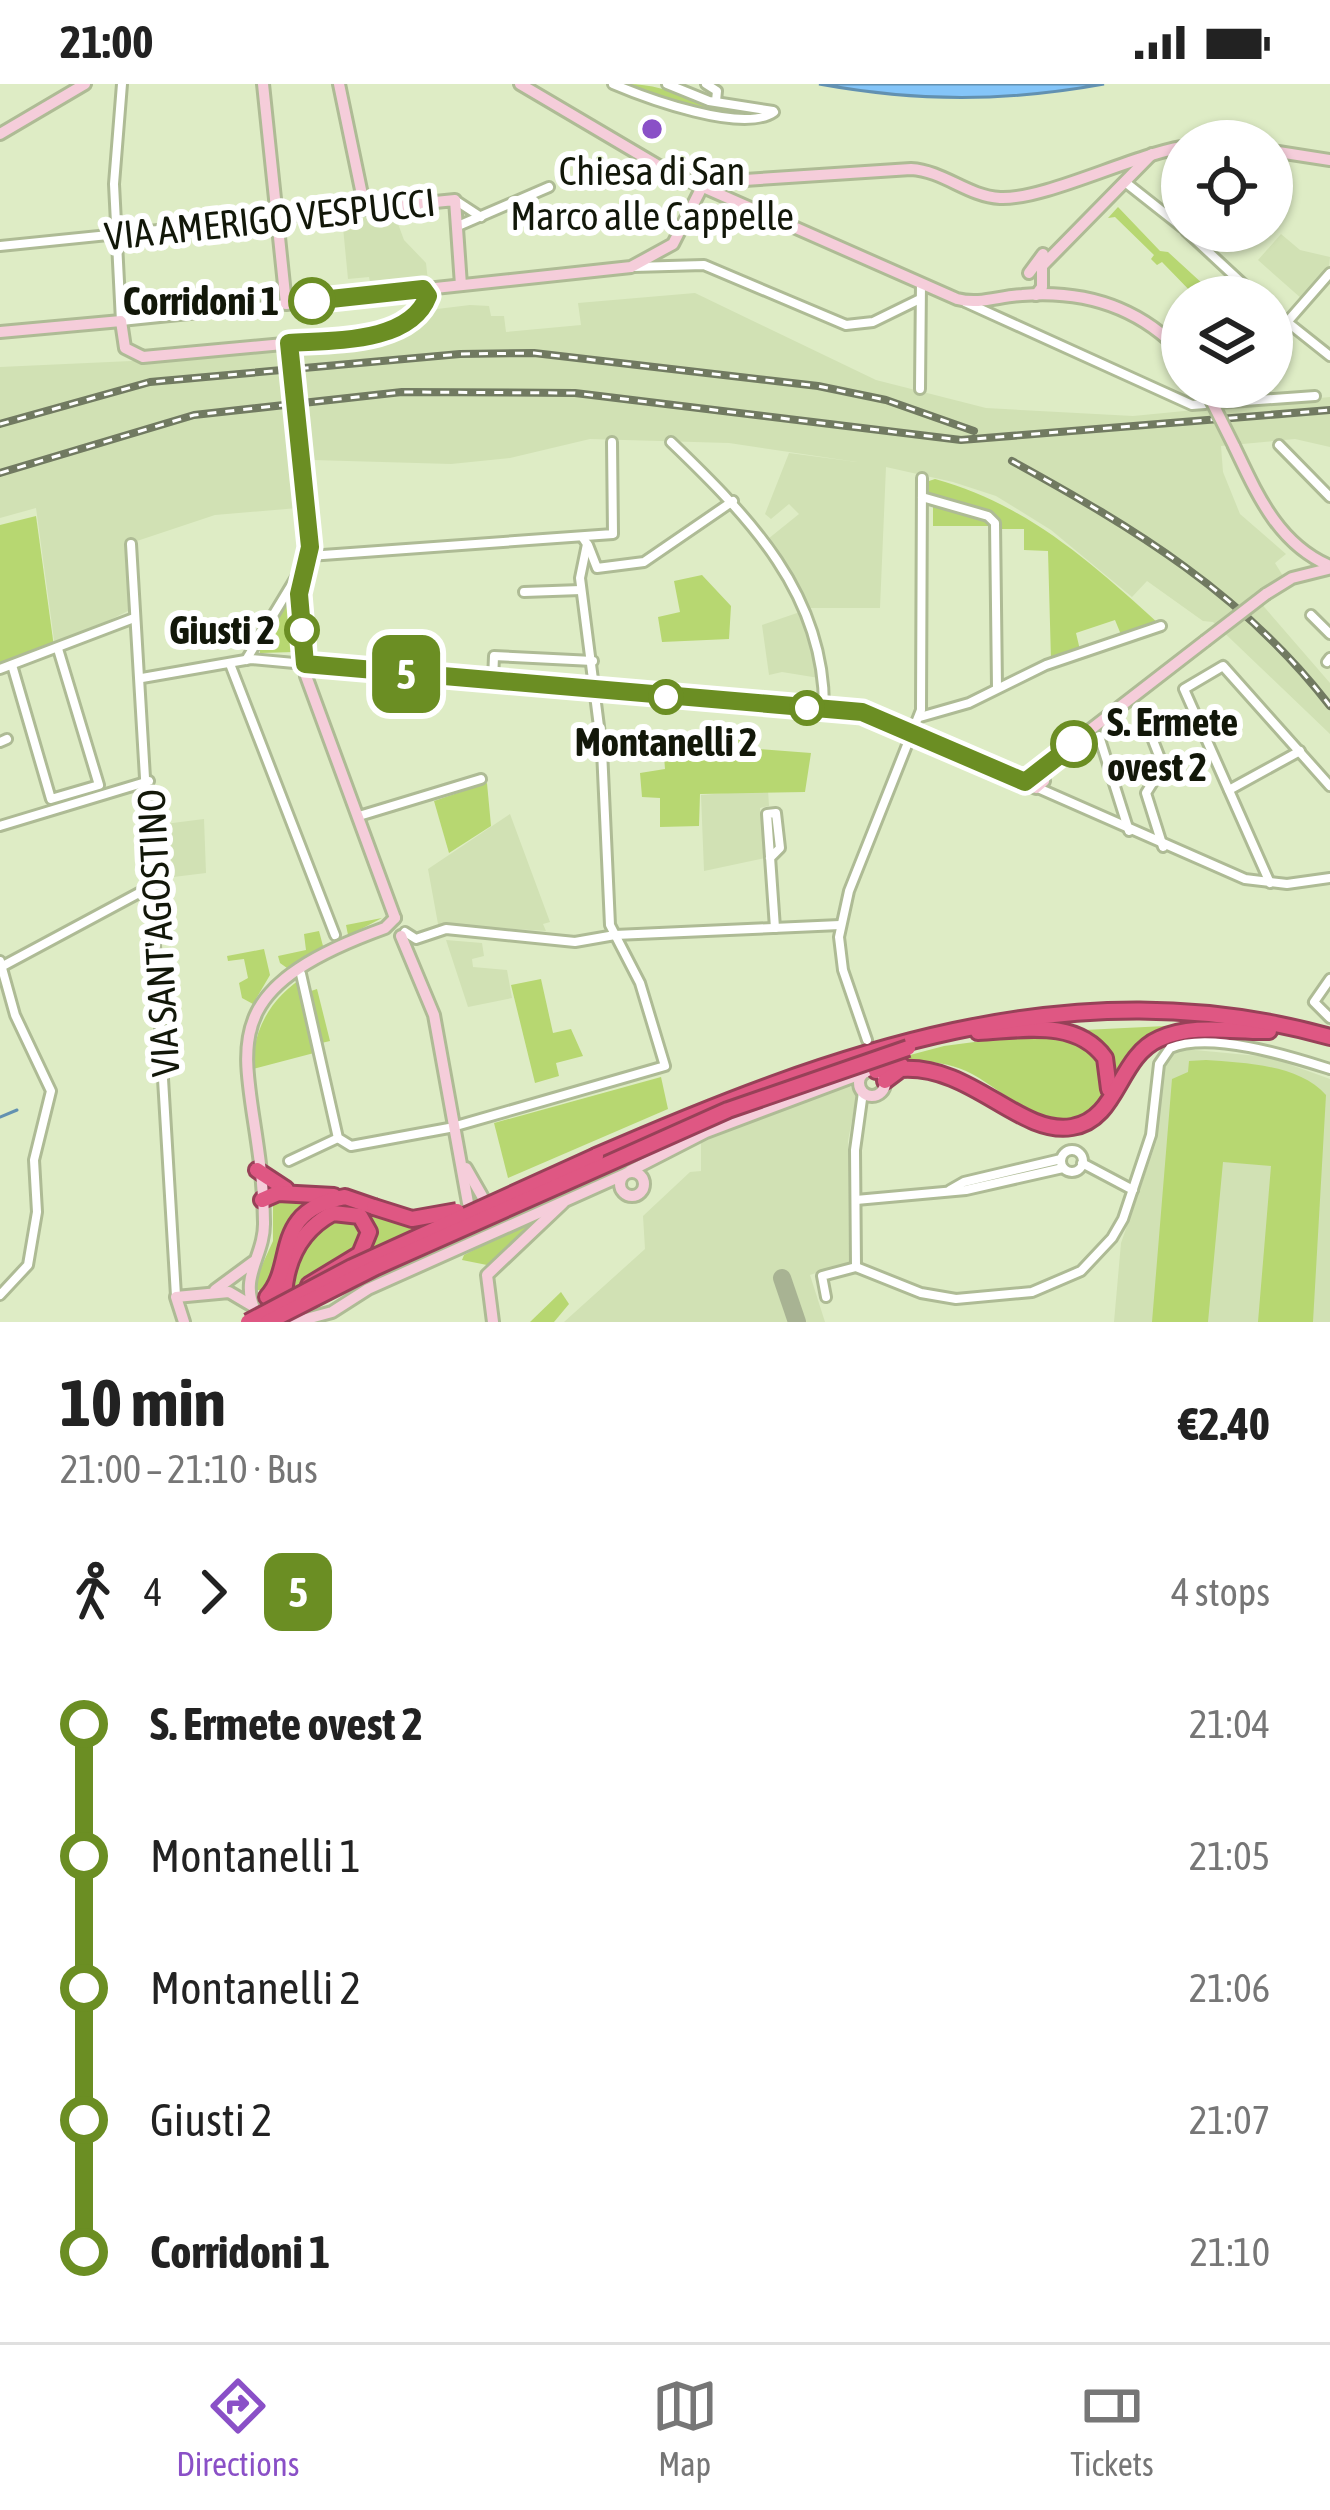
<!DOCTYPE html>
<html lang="en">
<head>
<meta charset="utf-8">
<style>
	body { margin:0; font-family:"Asap Condensed",sans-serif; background:#f6f6f6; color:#222; height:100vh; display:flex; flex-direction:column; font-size:45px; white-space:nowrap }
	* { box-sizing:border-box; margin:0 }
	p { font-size:39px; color:#767676 }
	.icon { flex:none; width:66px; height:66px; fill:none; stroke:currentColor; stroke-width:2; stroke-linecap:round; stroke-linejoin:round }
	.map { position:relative; height:1238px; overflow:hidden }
	.drawer { display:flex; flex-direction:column; background:#fff; flex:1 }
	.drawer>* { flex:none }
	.badge { padding:0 24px; border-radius:18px; font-size:42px; line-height:78px }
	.controls { position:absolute; left:1161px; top:36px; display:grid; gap:24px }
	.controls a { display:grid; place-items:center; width:132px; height:132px; border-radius:50%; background:#fff; box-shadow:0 3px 9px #0004; font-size:60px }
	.map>.badge { position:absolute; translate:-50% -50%; box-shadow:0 0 0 6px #fff }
	.legs { display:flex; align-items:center; gap:18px; height:132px; padding:0 60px; font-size:39px }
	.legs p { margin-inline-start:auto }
	.overview { display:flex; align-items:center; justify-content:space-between; height:204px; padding:0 60px }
	h1 { font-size:66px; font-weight:700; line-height:90px }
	ul { padding:0 60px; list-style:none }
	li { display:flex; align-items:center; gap:42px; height:132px; font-size:45px }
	li i { display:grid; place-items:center; width:18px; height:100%; margin:0 15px; background:currentColor }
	li i::after { content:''; width:30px; height:30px; margin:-15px; border:9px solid; border-radius:50%; background:#fff }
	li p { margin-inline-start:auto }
	li:first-child i { background:linear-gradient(#0000 50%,currentColor 0) }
	li:last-child i { background:linear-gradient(currentColor 50%,#0000 0) }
	.status { display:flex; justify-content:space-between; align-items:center; height:84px; padding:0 60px; background:#fff; direction:ltr }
	.status svg { height:33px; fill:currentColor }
	.tab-bar { display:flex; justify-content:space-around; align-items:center; height:168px; border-top:3px solid #e0e0e0; background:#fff; font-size:33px; color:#767676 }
	.tab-bar a { display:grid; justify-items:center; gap:6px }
	.tab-bar .active { color:#8a50c7 }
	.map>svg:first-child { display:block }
	.built { fill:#d1e1b4 }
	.green { fill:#b7d771 }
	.water { fill:#84c5f9; stroke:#6291b1; stroke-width:3 }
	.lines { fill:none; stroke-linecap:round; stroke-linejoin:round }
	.stream { stroke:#6291b1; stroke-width:3 }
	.taxiway { stroke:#a8b393; stroke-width:18 }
	.street-casing { stroke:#aebb95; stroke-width:14 }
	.secondary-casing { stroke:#aebb95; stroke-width:16 }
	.highway-casing { stroke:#974158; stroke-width:20 }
	.street { stroke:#fff; stroke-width:8 }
	.secondary { stroke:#f5cdda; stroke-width:10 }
	.highway { stroke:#df5783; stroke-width:14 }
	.rail-casing { stroke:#717a61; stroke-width:8 }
	.rail { stroke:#fff; stroke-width:3; stroke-dasharray:9; stroke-linecap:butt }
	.secondary-bridge-casing { stroke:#aebb95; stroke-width:16; stroke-linecap:butt }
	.highway-bridge-casing { stroke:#974158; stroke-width:20; stroke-linecap:butt }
	.secondary-bridge { stroke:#f5cdda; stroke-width:10 }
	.highway-bridge { stroke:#df5783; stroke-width:14 }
	.line-1-casing { stroke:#fff; stroke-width:27 }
	.line-1 { stroke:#6b8e23; stroke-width:18 }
	.poi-dot { fill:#8a50c7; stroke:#fff; stroke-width:4.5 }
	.stop-1-dot { fill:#fff; stroke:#6b8e23; stroke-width:6 }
	.labels { text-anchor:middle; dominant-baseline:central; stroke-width:12; stroke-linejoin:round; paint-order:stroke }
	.poi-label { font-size:39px; fill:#121709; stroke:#fff }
	.street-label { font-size:39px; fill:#121709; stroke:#fff }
	.stop-label { font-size:39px; font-weight:bold; fill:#121709; stroke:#fff; text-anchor:end }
</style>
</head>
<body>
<div class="status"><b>21:00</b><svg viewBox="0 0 49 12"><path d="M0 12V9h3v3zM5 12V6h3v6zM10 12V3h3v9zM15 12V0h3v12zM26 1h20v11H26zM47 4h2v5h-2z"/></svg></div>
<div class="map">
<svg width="1330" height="1238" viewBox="0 0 1330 1238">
	<rect width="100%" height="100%" fill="#deecc5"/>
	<g class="built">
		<path d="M394 129 404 156 426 179 428 197 371 204 369 193 348 195 342 133Z"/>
		<path d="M1281 150 1300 166 1330 173 1329 183 1302 215 1258 176Z"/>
		<path d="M695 209 876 296 986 324 1133 332 1330 313V363L1295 355 1221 362 1223 388 1240 430 1286 470 1275 479 1283 492 1253 510 1330 599V650L1213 538 1203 537 1147 497 1132 513 1051 446 996 412 953 398 886 383 880 524H808L768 455 799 430 789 420 771 435 765 430 789 369 857 378 729 359 590 355 510 374 451 380 313 376 292 382 298 424 215 431 128 460V527L55 563 36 424 0 434V283L197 274 377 257 437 225 470 221 489 222 491 232H504L506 248 581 241 578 219Z"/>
		<path d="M800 528 819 594 782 588 769 591 762 541Z"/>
		<path d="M768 706 769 722 760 724 765 774 704 787 701 711Z"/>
		<path d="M510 730 550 838 543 840 546 847 438 840 428 785Z"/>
		<path d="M204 735 206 789 157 795V741Z"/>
		<path d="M446 856 482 859 484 872 472 875 473 883 507 886 512 914 468 923Z"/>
		<path d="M1184 965 1269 973 1330 995V1238H1114L1121 1159 1157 1056 1163 983 1170 971Z"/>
		<path d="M848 1000 857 1010 848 1057 849 1178 810 1191 825 1238H564L645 1165 643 1132 690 1088 701 1087V1058Z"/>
	</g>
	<g class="green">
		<path d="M627 0C675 0 715 30 765 28L715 30Z"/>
		<path d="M1118 123 1160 167 1168 168 1216 212 1196 213 1162 178 1157 181 1151 175 1154 171 1115 133 1108 134Z"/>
		<path d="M935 395C1026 420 1091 478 1159 540L1122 553 1115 536 1076 549 1080 566 1051 576 1048 467 1024 466V445H1001L992 427 929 410V397Z"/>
		<path d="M933 420 986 434 991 442H933Z"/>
		<path d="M36 432 54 563 0 579V441Z"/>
		<path d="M702 491 731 522 729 555 662 558 658 533 680 528 674 497Z"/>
		<path d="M292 511 294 568 260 569V565Z"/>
		<path d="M721 650 744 653 746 664 811 669 805 708 700 710 699 742 660 743V714L642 713 640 689 665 685 663 659 686 656 688 664 719 663Z"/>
		<path d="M487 699 491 742 449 769 434 717Z"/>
		<path d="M382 834 287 884 280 879 278 872 306 866 304 850 319 847 323 862 348 851 346 841Z"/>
		<path d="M264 865 270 891 253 920 242 914 239 899 248 894 244 875 228 877 227 872Z"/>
		<path d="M307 891 311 907 317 905 330 957 313 961 314 969 253 985C252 945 272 912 307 891Z"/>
		<path d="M541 895 553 949 571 945 583 972 556 979 559 992 535 999 511 901Z"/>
		<path d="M1186 941 1134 963 1116 989 1084 946Z"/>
		<path d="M1035 950C1051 951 1075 952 1088 963 1113 983 1108 1027 1073 1035 1033 1043 1001 1003 966 987 937 974 907 977 876 980L944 962Z"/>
		<path d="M1206 976C1244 979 1299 980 1326 1011L1313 1238H1258L1271 1082 1223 1078 1208 1238H1152L1172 995 1188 988 1189 977Z"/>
		<path d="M661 993 668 1025 508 1094 494 1039Z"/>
		<path d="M322 1114 438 1137 340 1177 290 1207 256 1206 254 1199 273 1157V1115Z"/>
		<path d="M549 1127 492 1182 462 1176 464 1171Z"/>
		<path d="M561 1208 569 1220 554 1238H530Z"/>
	</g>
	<path class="water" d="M819 0H1104C1005 18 918 18 819 0Z"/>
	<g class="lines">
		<path class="stream" d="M0 1033 17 1026"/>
		<path class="taxiway" d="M782 1194 797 1238"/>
		<defs>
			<g id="street">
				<path d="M122 0 114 100 121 237 286 220"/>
				<path d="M613 0C646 14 743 50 774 28"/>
				<path d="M667 0 709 17 773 27"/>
				<path d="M706 0 717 7 716 17"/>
				<path d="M1125 98 1182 143"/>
				<path d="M455 116 481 133"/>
				<path d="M458 142 549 103"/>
				<path d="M1186 147 1257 213"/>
				<path d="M0 162 365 125"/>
				<path d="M633 183 704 181 846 241 873 238 920 215"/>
				<path d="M965 218 1192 321 1205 320"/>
				<path d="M1272 226 1330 272"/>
				<path d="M1288 237 1330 189"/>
				<path d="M920 305 921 199"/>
				<path d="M1217 319 1315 312"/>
				<path d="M671 358C749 433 825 510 824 625"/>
				<path d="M1279 361 1330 413"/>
				<path d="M922 413 988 432 995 439 997 604"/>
				<path d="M131 460 176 1212"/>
				<path d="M588 461 597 484 644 478 733 417"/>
				<path d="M524 508 581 506"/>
				<path d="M1311 531 1330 550"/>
				<path d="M246 576 309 472 613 450 612 358"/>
				<path d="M1327 578 1330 574"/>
				<path d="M230 580 335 851"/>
				<path d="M12 581 51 715 99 701 58 565"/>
				<path d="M0 585 134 534"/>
				<path d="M142 594 251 575 305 580"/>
				<path d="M493 597 494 572 593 577"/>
				<path d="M920 633 969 619 1046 581 1161 542"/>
				<path d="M1149 646 1163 682 1146 709 1163 763"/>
				<path d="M1099 652 1129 747"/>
				<path d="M0 658 7 655"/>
				<path d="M1038 704 1245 795 1287 800 1330 794"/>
				<path d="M1229 706 1300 667"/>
				<path d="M359 732 481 695"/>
				<path d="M0 742 149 697"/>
				<path d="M770 774 780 764 776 729 767 730 775 844"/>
				<path d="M1270 799 1184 605 1223 582 1330 702"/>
				<path d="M405 848 416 855 446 845 575 858 615 851 840 841"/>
				<path d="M0 877 15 931 51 1007 34 1076 37 1128 28 1181 0 1211"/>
				<path d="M1 883 152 802"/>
				<path d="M301 890 338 1054 351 1062 449 1044 665 982 640 899 610 841 602 666 580 494 587 460 583 454"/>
				<path d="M1330 895 1314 918 1330 934"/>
				<path d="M867 956 843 886 839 853 849 807 921 626 922 394"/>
				<path d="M863 1008 855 1066 856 1183 921 1209 956 1215 1032 1208 1081 1187 1112 1154 1123 1135 1151 1051 1159 980 1170 964C1211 947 1289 972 1330 985"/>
				<circle cx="1072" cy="1077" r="11"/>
				<path d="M289 1077 338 1054"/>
				<path d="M1082 1079 1133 1106"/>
				<path d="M950 1106 964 1098 1061 1075"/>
				<path d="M856 1116 966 1106 1063 1084"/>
				<path d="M826 1213 822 1192 856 1183"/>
			</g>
			<g id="secondary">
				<path d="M263 0 286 220 631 183 673 160 702 103"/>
				<path d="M339 0 365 125 455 116 461 201"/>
				<path d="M520 0 669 88 957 215C980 221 999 212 1022 211 1083 206 1138 222 1182 269"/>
				<path d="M0 50 85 0"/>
				<path d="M1215 57H1229"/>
				<path d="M1272 67 1330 76"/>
				<path d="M699 99 911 85C944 87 967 112 1000 114 1044 116 1130 72 1182 63"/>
				<path d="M1029 189 1043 170"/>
				<path d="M1036 211 1042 203V182L1152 70"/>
				<path d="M0 248 121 237 125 264 143 273 358 253C386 249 412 239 428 214L423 205"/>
				<path d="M1234 362C1257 410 1278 460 1330 482"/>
				<path d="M302 385 310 463 299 510 306 592 395 834"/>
				<path d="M1266 510 1292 494 1328 485"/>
				<path d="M305 580 862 628 1036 704 1044 697 1039 689"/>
				<path d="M1033 690 1205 557"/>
				<path d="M401 852 434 931 468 1119"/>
				<circle cx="872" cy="999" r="13"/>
				<path d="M466 1084 482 1112"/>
				<path d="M630 1087 706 1048 866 988"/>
				<circle cx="632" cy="1100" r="12"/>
				<path d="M215 1206 253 1178"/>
				<path d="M255 1226C239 1193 265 1171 264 1138 262 979 183 917 385 844L395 834"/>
				<path d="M184 1238 176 1213 229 1208 251 1221"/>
				<path d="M295 1238 332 1228 368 1205 623 1091"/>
				<path d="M493 1238 487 1191 563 1119"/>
			</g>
			<g id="highway">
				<path d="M978 948C1022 946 1076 934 1105 974L1109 1005"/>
				<path d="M876 987 901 981"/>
				<path d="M885 997 901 985C971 980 1020 1052 1072 1043 1118 1036 1118 973 1159 955 1194 939 1233 948 1269 947"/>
				<path d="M596 1072C831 970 1072 880 1330 953"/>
				<path d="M257 1086 286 1105"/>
				<path d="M262 1116 278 1109 334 1112"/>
				<path d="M284 1212C286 1176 301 1146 333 1129L360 1132 369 1148 360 1170 309 1201"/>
				<path d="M267 1213C297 1181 269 1127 345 1113L374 1123"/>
			</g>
		</defs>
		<use href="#street" class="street-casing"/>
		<use href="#secondary" class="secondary-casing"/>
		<use href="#highway" class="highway-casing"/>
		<use href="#street" class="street"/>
		<use href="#secondary" class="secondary"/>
		<use href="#highway" class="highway"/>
		<defs>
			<g id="rail">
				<path d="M0 340 150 298 460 270 534 269 818 302 886 316 974 347"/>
				<path d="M1012 377C1134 444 1244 510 1330 622"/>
				<path d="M0 389 194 331 402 308 575 309 961 356 1330 326"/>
			</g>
		</defs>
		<use href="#rail" class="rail-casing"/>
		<use href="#rail" class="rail"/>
		<defs>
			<g id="secondary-bridge">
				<path d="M289 265 302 385"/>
				<path d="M1210 314 1234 362"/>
				<path d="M1205 557 1266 510"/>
			</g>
			<g id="highway-bridge">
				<path d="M374 1123 412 1135 457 1127"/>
				<path d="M248 1238 352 1183 596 1072"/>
				<path d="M268 1238 376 1183 728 1026 908 964"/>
			</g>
		</defs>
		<use href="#secondary-bridge" class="secondary-bridge-casing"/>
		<use href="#highway-bridge" class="highway-bridge-casing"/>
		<use href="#secondary-bridge" class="secondary-bridge"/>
		<use href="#highway-bridge" class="highway-bridge"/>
	</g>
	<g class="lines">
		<defs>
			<path id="line-1" d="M312 217 423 205 428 212C410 260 331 256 289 259L310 463 299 510 305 580 862 628 1025 698 1074 660"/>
		</defs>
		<use href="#line-1" class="line-1-casing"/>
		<use href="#line-1" class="line-1"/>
	</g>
	<circle class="poi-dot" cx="652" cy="45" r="12"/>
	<g class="stop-1-dot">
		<circle cx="312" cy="217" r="21"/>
		<circle cx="302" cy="546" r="15"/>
		<circle cx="666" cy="613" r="15"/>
		<circle cx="807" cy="624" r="15"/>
		<circle cx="1074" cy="660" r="21"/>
	</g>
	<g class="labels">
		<g class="poi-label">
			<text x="652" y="87">Chiesa di San<tspan x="652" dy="45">Marco alle Cappelle</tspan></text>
		</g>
		<g class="street-label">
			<text transform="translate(270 135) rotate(-6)">VIA AMERIGO VESPUCCI</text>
			<text transform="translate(158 849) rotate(-93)">VIA SANT'AGOSTINO</text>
		</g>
		<g class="stop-label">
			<text x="279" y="217">Corridoni 1</text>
			<text x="275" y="546">Giusti 2</text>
			<text x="1107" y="638" text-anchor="start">S. Ermete<tspan x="1107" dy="45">ovest 2</tspan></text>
			<text x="666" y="658" text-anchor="middle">Montanelli 2</text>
		</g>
	</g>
</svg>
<div class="controls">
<a><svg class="icon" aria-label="locate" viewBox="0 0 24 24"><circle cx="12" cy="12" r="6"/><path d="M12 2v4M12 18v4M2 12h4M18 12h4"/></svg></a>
<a><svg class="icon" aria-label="layers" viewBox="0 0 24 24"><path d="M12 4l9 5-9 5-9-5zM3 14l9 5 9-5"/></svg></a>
</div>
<b class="badge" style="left:406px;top:590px;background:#6b8e23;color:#fff">5</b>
</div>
<section class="drawer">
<div class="overview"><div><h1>10 min</h1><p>21:00 – 21:10 · Bus</p></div><b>€2.40</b></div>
<div class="legs"><svg class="icon" aria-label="walk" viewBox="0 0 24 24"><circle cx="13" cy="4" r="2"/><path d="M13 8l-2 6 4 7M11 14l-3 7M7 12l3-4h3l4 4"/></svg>4<svg class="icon" aria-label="forward" viewBox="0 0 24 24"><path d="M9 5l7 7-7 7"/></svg><b class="badge" style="background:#6b8e23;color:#fff">5</b><p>4 stops</p></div>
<ul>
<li><i style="color:#6b8e23"></i><b>S. Ermete ovest 2</b><p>21:04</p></li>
<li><i style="color:#6b8e23"></i><span>Montanelli 1</span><p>21:05</p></li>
<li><i style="color:#6b8e23"></i><span>Montanelli 2</span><p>21:06</p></li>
<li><i style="color:#6b8e23"></i><span>Giusti 2</span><p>21:07</p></li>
<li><i style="color:#6b8e23"></i><b>Corridoni 1</b><p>21:10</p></li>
</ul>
</section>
<nav class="tab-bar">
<a class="active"><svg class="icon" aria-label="directions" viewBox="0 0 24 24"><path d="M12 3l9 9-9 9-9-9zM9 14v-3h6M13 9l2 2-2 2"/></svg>Directions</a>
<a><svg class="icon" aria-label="map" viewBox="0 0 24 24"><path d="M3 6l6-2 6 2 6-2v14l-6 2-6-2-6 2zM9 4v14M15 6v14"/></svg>Map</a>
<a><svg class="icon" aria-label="tickets" viewBox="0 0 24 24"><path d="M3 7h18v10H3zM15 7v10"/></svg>Tickets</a>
</nav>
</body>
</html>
